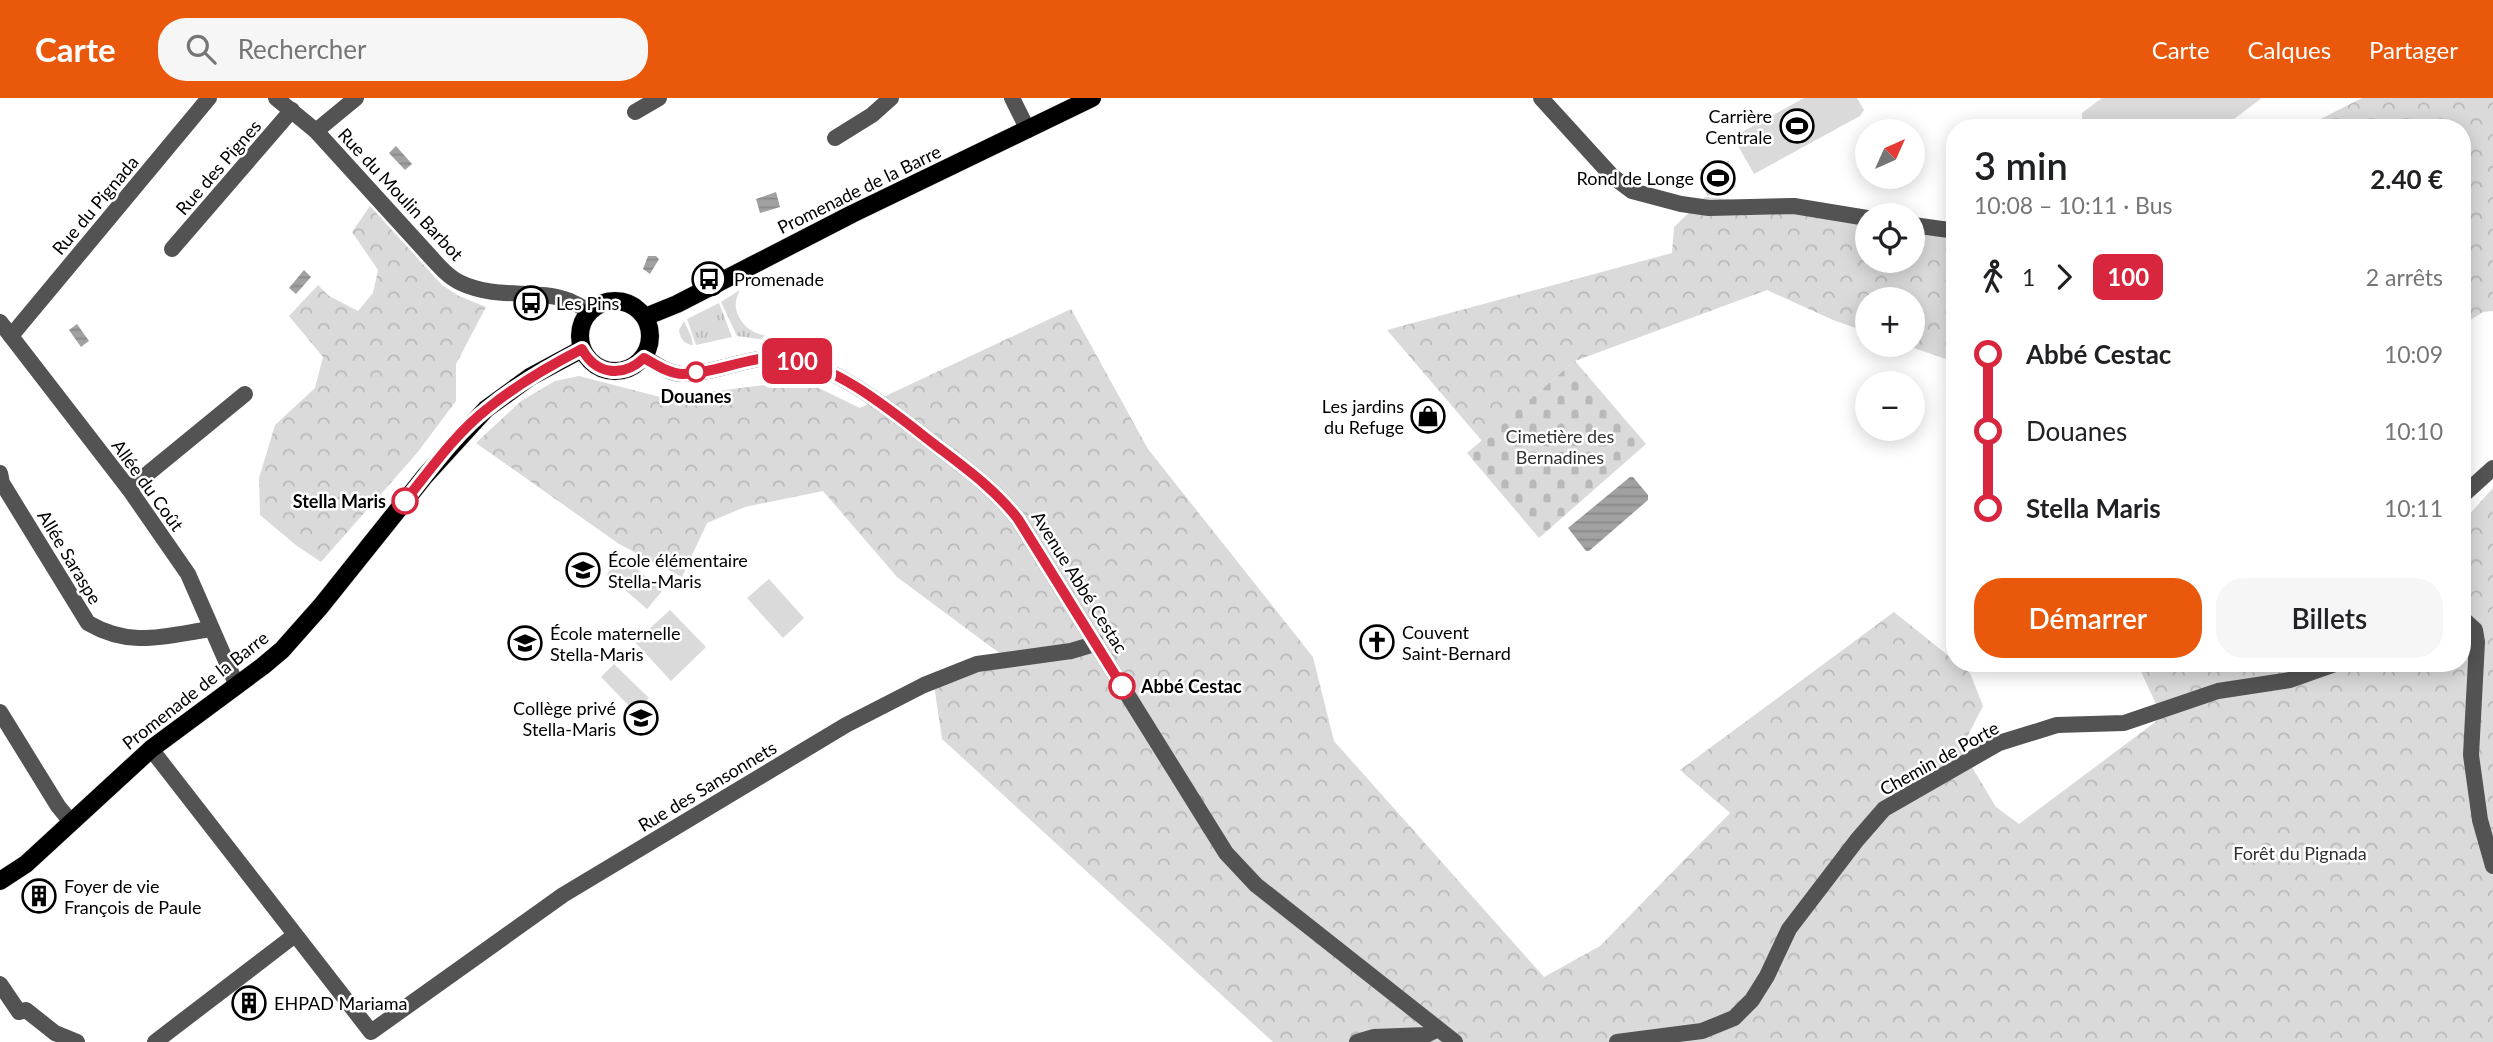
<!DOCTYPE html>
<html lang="fr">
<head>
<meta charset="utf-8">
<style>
	body { margin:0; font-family:Lato,sans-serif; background:#f6f6f6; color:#202124; height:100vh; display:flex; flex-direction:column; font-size:26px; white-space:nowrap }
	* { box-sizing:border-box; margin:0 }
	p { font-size:23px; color:#757577 }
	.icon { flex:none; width:38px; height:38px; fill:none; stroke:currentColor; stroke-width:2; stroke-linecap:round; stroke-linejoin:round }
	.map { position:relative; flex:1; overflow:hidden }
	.side { position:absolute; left:1946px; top:21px; width:525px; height:553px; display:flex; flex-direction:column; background:#fff; border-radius:28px; box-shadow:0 4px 18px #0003 }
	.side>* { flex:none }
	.badge { padding:0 14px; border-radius:10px; font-size:24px; line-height:46px }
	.needle { width:46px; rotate:45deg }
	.buttons { position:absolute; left:1855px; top:21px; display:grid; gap:14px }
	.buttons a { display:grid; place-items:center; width:70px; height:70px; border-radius:50%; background:#fff; box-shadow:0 4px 18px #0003; font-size:35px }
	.map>.badge { position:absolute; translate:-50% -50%; box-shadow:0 0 0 4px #fff }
	.legs { display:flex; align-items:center; gap:10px; height:77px; padding:0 28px; font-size:23px }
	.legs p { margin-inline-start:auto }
	.headline { display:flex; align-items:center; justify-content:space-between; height:119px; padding:0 28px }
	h1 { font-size:38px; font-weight:600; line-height:52px }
	.cta { display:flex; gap:14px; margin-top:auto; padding:14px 28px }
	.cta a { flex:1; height:80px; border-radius:28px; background:#ea580c; color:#fff; font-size:28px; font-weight:600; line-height:80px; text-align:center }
	.cta a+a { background:#f6f6f6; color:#202124 }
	ul { padding:0 28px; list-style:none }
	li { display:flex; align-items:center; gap:24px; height:77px; font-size:26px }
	li i { display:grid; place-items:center; width:10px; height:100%; margin:0 9px; background:currentColor }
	li i::after { content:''; width:18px; height:18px; margin:-9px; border:5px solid; border-radius:50%; background:#fff }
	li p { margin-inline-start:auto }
	li:first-child i { background:linear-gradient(#0000 50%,currentColor 0) }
	li:last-child i { background:linear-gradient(currentColor 50%,#0000 0) }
	header { display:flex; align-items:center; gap:42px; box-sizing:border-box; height:98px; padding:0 35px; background:#ea580c; color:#fff }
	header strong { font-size:33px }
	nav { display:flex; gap:38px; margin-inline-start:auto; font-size:24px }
	.search { width:490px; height:63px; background:#f6f6f6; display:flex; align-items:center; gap:18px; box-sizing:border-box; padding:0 24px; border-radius:28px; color:#757577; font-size:26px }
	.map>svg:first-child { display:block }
	.grass { fill:url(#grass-tufts) }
	.forest { fill:url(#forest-crowns) }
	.cemetery { fill:url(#cemetery-stones) }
	.pitch { fill:#dadada }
	.water { fill:url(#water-rules) }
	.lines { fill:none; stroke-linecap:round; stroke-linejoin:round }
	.major-casing { stroke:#dbdbdb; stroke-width:19 }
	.minor { stroke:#535353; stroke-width:16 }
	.major { stroke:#000; stroke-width:18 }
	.line-1-casing { stroke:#fff; stroke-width:16 }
	.line-1 { stroke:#d7263d; stroke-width:10 }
	.stop-1-dot { fill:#fff; stroke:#d7263d; stroke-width:3.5 }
	.labels { text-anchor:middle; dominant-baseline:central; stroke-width:5; stroke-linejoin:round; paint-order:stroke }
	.poi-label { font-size:18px; fill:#000; stroke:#fff; text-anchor:start }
	.street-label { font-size:18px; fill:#000; stroke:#fff }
	.stop-label { font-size:18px; font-weight:bold; fill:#000; stroke:#fff }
	.park-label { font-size:18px; fill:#313131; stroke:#fff }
</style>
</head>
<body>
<header>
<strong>Carte</strong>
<div class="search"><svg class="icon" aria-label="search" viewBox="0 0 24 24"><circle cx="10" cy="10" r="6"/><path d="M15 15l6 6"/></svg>Rechercher</div>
<nav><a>Carte</a><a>Calques</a><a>Partager</a></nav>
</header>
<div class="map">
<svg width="2493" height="944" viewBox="0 0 2493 944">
	<defs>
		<pattern id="grass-tufts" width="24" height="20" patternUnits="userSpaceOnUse" patternTransform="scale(1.75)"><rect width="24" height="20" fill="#dadada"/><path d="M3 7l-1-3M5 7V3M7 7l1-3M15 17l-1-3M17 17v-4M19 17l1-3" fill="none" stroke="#b9b9b9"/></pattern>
		<pattern id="forest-crowns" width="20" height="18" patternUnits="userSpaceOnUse" patternTransform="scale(1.75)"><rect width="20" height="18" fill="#dadada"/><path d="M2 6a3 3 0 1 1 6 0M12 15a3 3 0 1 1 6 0" fill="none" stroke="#b9b9b9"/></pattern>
		<pattern id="cemetery-stones" width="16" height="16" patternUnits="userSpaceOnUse" patternTransform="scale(1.75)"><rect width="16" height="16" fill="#dadada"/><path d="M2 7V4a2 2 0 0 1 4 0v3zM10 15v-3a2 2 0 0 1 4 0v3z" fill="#b9b9b9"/></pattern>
		<pattern id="water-rules" width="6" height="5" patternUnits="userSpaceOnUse" patternTransform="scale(1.75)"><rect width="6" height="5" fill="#a1a1a1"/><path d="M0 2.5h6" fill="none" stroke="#898989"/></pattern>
	</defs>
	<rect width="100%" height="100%" fill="#fff"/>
	<g class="grass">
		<path d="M740 192C735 202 734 210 739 219 752 243 774 235 795 246L737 238 721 204Z"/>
		<path d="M719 205 732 239 696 247 687 221Z"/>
		<path d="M684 223 691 238 693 247C684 246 680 241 679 232Z"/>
	</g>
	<g class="forest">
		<path d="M2362 0H2493V213L2483 214 2462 227V30H2303Z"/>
		<path d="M1705 99 1882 117H1867V163H1913V120L1955 125V264L1905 247H1913V201H1867V234L1833 222 1767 192 1575 263 1482 343 1387 232 1672 155 1674 129Z"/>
		<path d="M370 108 442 187 459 198 486 209 456 266V303L417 355 321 464 297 448 260 417 259 380 275 327 315 290 323 259 289 218 318 187 329 198 358 213 373 195 378 172 352 134Z"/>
		<path d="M1071 211 1148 351 1313 559 1334 643 1544 879 1600 848 1730 715 1680 672 1894 514 1970 575 1983 608 1961 651 1996 709 2019 726 2162 619 2137 565H2462V445L2467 419 2493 390V944H1273L942 641 934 587 1010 563 897 479 823 393 745 409 707 425 682 479 619 446 476 345 521 303 555 283 579 278 664 300 802 282 860 310Z"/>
	</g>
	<path class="cemetery" d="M1575 263 1646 346 1539 440 1467 355Z"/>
	<g class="pitch">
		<path d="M1804 0H1857L1864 12 1860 18 1754 76 1733 39Z"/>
		<path d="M2102 0H2262L2222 30H2087L2082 22V15Z"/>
		<path d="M1729 63 1736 89 1707 98 1700 71Z"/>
		<path d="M622 458 662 493 647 511 607 476Z"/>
		<path d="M769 481 804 520 783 540 747 500Z"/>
		<path d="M670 512 706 549 671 583 635 544Z"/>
		<path d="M614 566 649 600 635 614 601 579Z"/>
	</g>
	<g class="water">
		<path d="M396 48 412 66 405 72 389 55Z"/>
		<path d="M776 94 780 109 760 115 756 101Z"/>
		<path d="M648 158H656L659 161 650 176 643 171Z"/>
		<path d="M304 172 311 179 296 196 289 190Z"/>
		<path d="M77 226 89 243 81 249 69 232Z"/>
		<path d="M1630 379H1633L1648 397V402L1589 453H1586L1568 430Z"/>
	</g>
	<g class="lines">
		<defs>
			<g id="major">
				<circle cx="615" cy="238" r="35"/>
				<path d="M645 219 677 206 852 116 1092 0"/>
				<path d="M0 783 26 766 151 651 263 568 282 552 321 508 425 378 486 311 530 279 582 251"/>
			</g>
		</defs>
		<use href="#major" class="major-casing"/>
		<g class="minor">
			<path d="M276 0 316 33 428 156C438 167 448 179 461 185 497 202 536 190 570 203 577 206 583 210 590 213"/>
			<path d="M1012 0 1028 32"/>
			<path d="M1541 0 1612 78 1632 93 1681 106 1709 110 1794 108 1867 120"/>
			<path d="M635 14 659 0"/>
			<path d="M316 33 356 0"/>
			<path d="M835 40 872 17 891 0"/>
			<path d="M1913 127 1949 132 1955 136"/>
			<path d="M172 151 292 12"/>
			<path d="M0 224 129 391 188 476 237 588"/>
			<path d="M11 238 209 0"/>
			<path d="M644 259C656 266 669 276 683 276 716 276 749 257 783 260 835 265 894 315 934 346 964 369 995 391 1018 421L1226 755 1256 787 1455 944"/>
			<path d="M0 375 2 385 88 525C131 550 164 538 210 531"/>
			<path d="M129 391 245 296"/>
			<path d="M2462 398 2493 370"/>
			<path d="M2462 520 2475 532 2477 544 2471 657 2480 722 2493 768"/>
			<path d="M0 614 58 708 71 724"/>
			<path d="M151 651 371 934 563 797 846 627 924 587 977 566 1071 553 1091 547 1095 543"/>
			<path d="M0 886 19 914 26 912 55 935 77 944"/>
			<path d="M155 944 295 837"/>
			<path d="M1357 944 1374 939 1426 937 1438 931"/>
			<path d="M1617 944 1702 933 1734 920 1752 902 1767 878 1789 831 1857 742 1884 711 1999 645 2057 627 2124 625 2218 593 2290 582 2338 565"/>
		</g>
		<use href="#major" class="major"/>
	</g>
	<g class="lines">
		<defs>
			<path id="line-1" d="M405 403C430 372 455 336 487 311 516 287 549 268 582 251 596 277 623 280 644 260 655 266 669 276 683 276 716 276 749 257 783 260 835 265 894 315 934 346 964 369 995 391 1018 421L1122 588"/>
		</defs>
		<use href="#line-1" class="line-1-casing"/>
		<use href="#line-1" class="line-1"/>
	</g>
	<defs>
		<symbol id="stadium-ring" viewBox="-11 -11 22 22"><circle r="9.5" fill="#fff" stroke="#000" stroke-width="1.5"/><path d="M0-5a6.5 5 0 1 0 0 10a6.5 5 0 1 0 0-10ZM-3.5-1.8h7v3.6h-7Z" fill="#000"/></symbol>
		<symbol id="bus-ring" viewBox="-11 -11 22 22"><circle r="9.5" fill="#fff" stroke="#000" stroke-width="1.5"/><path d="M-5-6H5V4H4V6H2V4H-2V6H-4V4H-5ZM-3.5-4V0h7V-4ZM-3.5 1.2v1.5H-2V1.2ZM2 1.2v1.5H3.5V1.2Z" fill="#000"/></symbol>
		<symbol id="shop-ring" viewBox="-11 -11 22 22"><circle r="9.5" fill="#fff" stroke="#000" stroke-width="1.5"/><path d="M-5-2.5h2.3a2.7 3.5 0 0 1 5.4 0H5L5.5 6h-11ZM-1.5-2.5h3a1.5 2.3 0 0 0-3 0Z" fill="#000"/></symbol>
		<symbol id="school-ring" viewBox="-11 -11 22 22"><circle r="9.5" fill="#fff" stroke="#000" stroke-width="1.5"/><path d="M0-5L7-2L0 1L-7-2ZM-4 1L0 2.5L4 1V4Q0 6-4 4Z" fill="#000"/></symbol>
		<symbol id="church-ring" viewBox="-11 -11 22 22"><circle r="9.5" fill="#fff" stroke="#000" stroke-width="1.5"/><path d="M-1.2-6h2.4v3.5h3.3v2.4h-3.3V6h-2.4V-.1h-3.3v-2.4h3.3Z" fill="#000"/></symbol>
		<symbol id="building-ring" viewBox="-11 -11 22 22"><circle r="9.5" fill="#fff" stroke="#000" stroke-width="1.5"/><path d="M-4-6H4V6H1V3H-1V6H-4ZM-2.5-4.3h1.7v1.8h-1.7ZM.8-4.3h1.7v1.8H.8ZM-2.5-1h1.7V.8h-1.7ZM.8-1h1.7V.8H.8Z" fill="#000"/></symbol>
	</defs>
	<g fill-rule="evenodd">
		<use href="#stadium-ring" x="1778" y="9" width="38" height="38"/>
		<use href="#stadium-ring" x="1699" y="61" width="38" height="38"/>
		<use href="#bus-ring" x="690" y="162" width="38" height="38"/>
		<use href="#bus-ring" x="512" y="186" width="38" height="38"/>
		<use href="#shop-ring" x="1409" y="299" width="38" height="38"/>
		<use href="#school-ring" x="564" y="453" width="38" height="38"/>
		<use href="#church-ring" x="1358" y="525" width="38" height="38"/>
		<use href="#school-ring" x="506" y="526" width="38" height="38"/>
		<use href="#school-ring" x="622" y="601" width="38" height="38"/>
		<use href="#building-ring" x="20" y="779" width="38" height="38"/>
		<use href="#building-ring" x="230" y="886" width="38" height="38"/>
	</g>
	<g class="stop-1-dot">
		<circle cx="696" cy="274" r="9"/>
		<circle cx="405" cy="403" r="12"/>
		<circle cx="1122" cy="588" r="12"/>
	</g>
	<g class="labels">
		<g class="poi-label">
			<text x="1772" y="18" text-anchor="end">Carrière<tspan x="1772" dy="21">Centrale</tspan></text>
			<text x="1694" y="80" text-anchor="end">Rond de Longe</text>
			<text x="734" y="181">Promenade</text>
			<text x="556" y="205">Les Pins</text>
			<text x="1404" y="308" text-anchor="end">Les jardins<tspan x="1404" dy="21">du Refuge</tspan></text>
			<text x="608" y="462">École élémentaire<tspan x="608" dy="21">Stella-Maris</tspan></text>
			<text x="1402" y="534">Couvent<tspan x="1402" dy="21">Saint-Bernard</tspan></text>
			<text x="550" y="535">École maternelle<tspan x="550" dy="21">Stella-Maris</tspan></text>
			<text x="616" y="610" text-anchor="end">Collège privé<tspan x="616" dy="21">Stella-Maris</tspan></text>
			<text x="64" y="788">Foyer de vie<tspan x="64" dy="21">François de Paule</tspan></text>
			<text x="274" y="905">EHPAD Mariama</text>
		</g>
		<g class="street-label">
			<text transform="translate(218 69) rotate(-49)">Rue des Pignes</text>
			<text transform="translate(859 91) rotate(-26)">Promenade de la Barre</text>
			<text transform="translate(401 96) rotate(47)">Rue du Moulin Barbot</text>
			<text transform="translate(95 107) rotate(-50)">Rue du Pignada</text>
			<text transform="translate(148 387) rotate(54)">Allée du Coût</text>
			<text transform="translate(70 459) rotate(59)">Allée Saraspe</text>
			<text transform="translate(1080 484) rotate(58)">Avenue Abbé Cestac</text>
			<text transform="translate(195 592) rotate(-38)">Promenade de la Barre</text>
			<text transform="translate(1939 660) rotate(-29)">Chemin de Porte</text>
			<text transform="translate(707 688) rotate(-31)">Rue des Sansonnets</text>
		</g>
		<g class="stop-label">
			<text x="696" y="298">Douanes</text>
			<text x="386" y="403" text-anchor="end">Stella Maris</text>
			<text x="1141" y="588" text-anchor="start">Abbé Cestac</text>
		</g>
		<g class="park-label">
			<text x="1560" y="338">Cimetière des<tspan x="1560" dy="21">Bernadines</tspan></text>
			<text x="2300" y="755">Forêt du Pignada</text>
		</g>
	</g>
</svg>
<div class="buttons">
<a><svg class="needle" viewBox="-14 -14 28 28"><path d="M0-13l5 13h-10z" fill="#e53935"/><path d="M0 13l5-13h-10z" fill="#757577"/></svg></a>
<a><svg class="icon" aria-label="locate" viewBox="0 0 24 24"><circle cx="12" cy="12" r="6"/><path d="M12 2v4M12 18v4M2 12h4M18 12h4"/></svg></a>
<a>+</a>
<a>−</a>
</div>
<b class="badge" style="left:797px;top:263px;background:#d7263d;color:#fff">100</b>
<section class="side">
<div class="headline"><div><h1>3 min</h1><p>10:08 – 10:11 · Bus</p></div><b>2.40 €</b></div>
<div class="legs"><svg class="icon" aria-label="walk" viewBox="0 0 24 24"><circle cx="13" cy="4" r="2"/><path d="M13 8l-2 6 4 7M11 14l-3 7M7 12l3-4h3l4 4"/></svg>1<svg class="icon" aria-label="forward" viewBox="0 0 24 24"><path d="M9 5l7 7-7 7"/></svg><b class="badge" style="background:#d7263d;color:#fff">100</b><p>2 arrêts</p></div>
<ul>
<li><i style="color:#d7263d"></i><b>Abbé Cestac</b><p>10:09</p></li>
<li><i style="color:#d7263d"></i><span>Douanes</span><p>10:10</p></li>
<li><i style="color:#d7263d"></i><b>Stella Maris</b><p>10:11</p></li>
</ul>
<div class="cta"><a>Démarrer</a><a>Billets</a></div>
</section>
</div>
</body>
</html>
